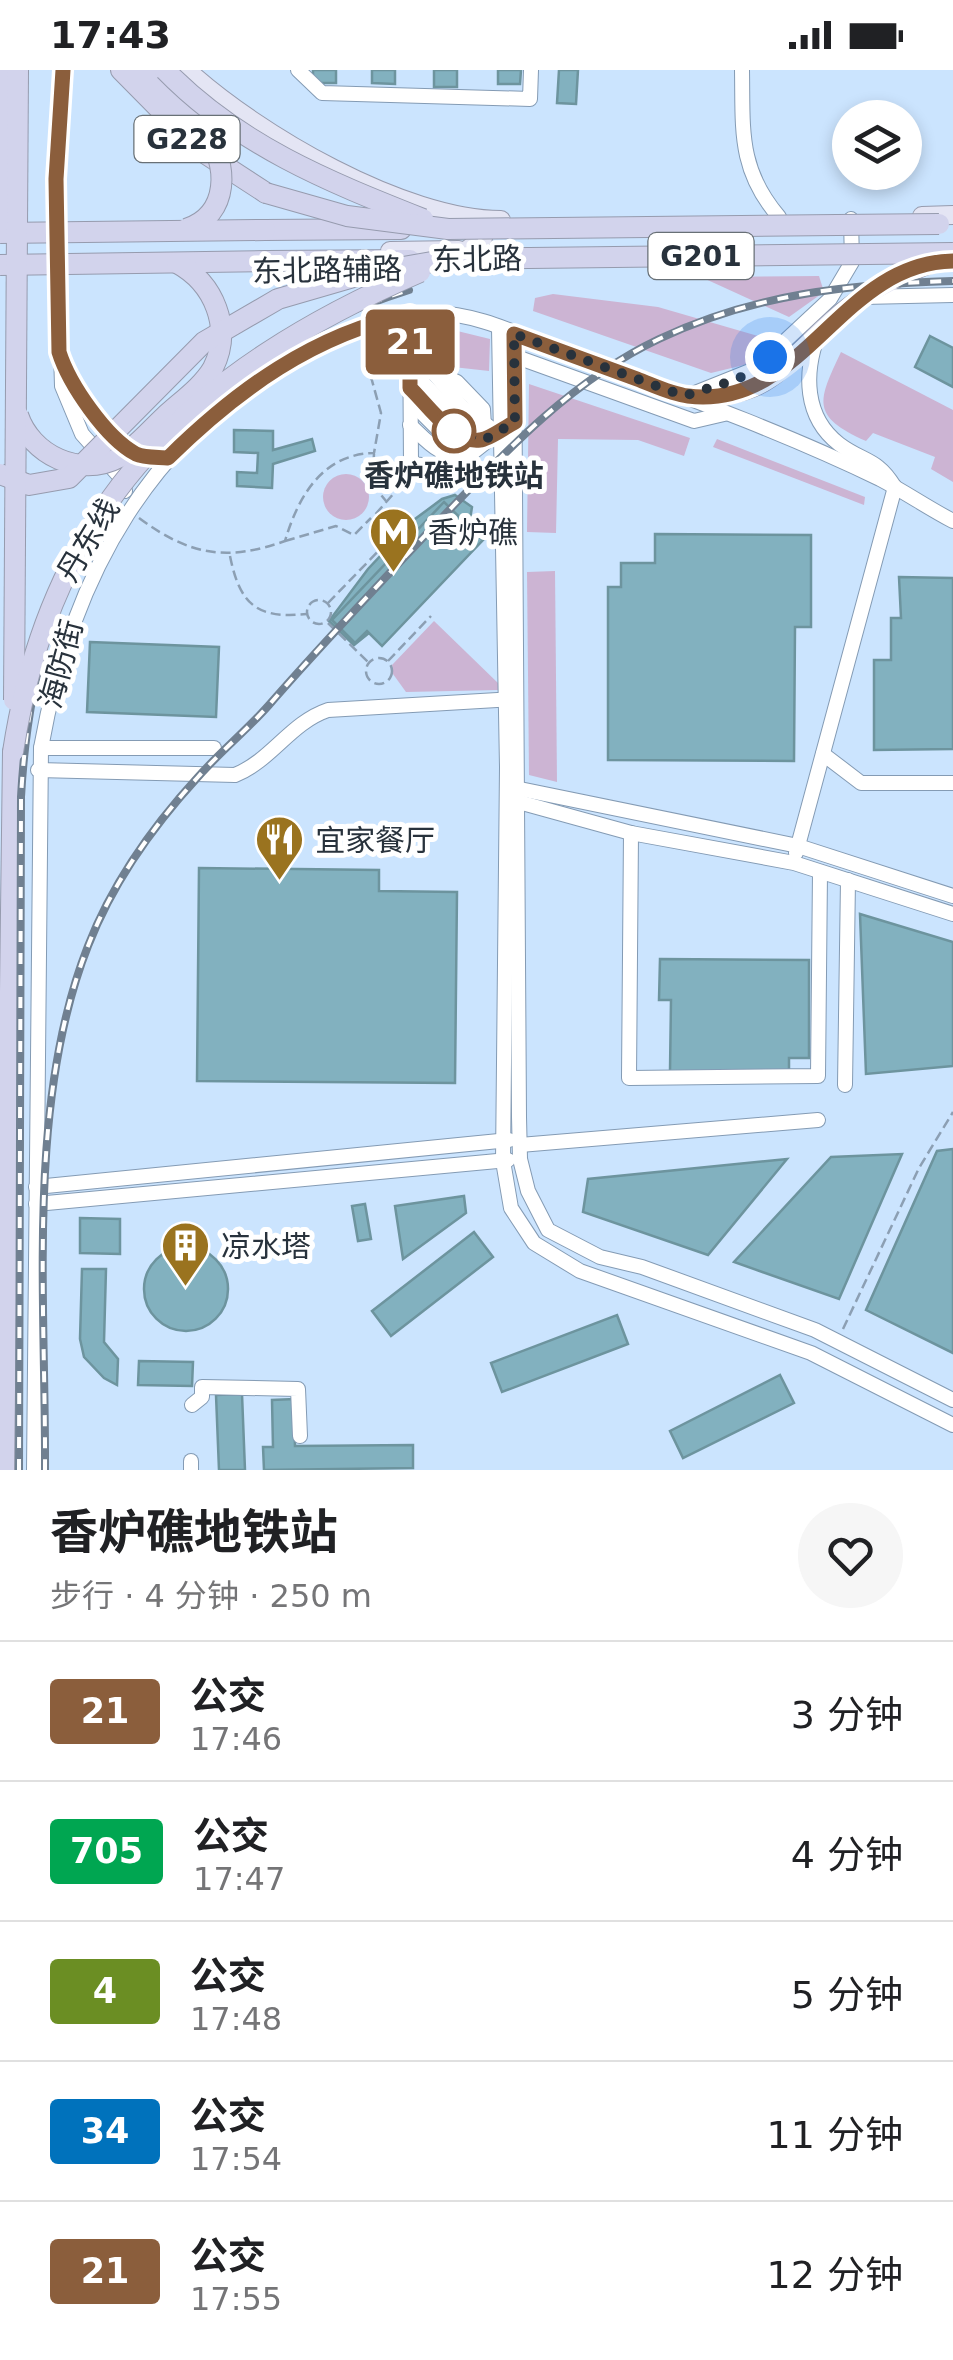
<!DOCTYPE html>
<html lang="zh">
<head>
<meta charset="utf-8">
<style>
	body { margin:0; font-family:"DejaVu Sans","Noto Sans SC",sans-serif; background:#f6f6f6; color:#202124; height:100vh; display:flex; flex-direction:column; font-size:38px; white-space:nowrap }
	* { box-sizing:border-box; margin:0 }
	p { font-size:32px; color:#757577 }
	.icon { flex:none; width:55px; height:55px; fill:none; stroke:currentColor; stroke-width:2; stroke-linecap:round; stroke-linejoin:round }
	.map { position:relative; height:1400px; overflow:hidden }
	.sheet { display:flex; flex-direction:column; background:#fff; flex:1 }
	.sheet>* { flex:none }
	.badge { padding:0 20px; border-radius:8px; font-size:35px; line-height:65px }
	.tools { position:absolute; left:832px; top:30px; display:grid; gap:20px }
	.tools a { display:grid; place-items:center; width:90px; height:90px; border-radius:50%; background:#fff; box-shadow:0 5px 15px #0003; font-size:50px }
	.you { position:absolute; width:50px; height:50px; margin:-25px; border:8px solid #fff; border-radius:50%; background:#1a73e8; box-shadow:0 0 0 15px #1a73e833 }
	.map>.badge { position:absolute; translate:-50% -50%; box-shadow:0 0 0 5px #fff }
	.round { display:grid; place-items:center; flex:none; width:105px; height:105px; border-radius:52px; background:#f6f6f6 }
	.head { display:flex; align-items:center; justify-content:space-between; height:170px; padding:0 50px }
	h1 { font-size:48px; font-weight:700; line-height:75px }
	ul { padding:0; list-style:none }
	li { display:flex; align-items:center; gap:30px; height:140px; padding:0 50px; border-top:2px solid #e0e0e0 }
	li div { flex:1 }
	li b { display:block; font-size:38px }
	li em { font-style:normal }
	li .badge { min-width:110px; font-weight:700; text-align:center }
	.status { display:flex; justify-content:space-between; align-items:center; height:70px; padding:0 50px; background:#fff; direction:ltr }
	.status svg { height:28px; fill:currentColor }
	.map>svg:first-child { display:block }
	.green { fill:#ccb4d3 }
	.building { fill:#82b1bf; stroke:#6d949e; stroke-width:2.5 }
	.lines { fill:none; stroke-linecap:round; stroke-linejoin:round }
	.minor-casing { stroke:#849bb4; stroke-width:16 }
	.major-casing { stroke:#969bae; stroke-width:20 }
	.highway-casing { stroke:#969bae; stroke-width:22 }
	.path { stroke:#8c9fb3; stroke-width:2.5; stroke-dasharray:10 5; stroke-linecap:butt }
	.minor { stroke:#fff; stroke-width:14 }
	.major { stroke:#e4e5f4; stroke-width:18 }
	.highway { stroke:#d2d3ec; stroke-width:20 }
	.rail-casing { stroke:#708091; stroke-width:8 }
	.rail { stroke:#fff; stroke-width:4; stroke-dasharray:11; stroke-linecap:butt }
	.highway-bridge-casing { stroke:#969bae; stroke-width:22; stroke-linecap:butt }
	.highway-bridge { stroke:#d2d3ec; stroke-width:20 }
	.line-casing { stroke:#fff; stroke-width:22 }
	.line { stroke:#8b5e3c; stroke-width:15 }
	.walk { stroke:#28323c; stroke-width:10; stroke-dasharray:0 18 }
	.stop-dot { fill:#fff; stroke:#8b5e3c; stroke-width:5 }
	.labels { text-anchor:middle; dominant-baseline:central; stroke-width:10; stroke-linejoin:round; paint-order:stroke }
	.shield { fill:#fff; stroke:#687076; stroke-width:2.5 }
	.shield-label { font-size:28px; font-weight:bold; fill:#28323c }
	.street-label { font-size:30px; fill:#28323c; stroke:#fff }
	.stop-label { font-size:30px; font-weight:bold; fill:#28323c; stroke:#fff }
	.poi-label { font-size:30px; fill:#28323c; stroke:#fff; text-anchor:start }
</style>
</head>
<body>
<div class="status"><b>17:43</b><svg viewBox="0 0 49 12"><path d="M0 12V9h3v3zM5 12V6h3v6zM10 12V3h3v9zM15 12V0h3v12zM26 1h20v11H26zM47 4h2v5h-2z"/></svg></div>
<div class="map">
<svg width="953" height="1400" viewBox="0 0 953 1400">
	<rect width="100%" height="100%" fill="#cbe4fe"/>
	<g class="green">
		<path d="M819 206 824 222 789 247 701 207Z"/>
		<path d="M553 224 658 237 768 269 748 294 711 303 533 241 535 228Z"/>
		<path d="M437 256 490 269 489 301 444 296 437 286Z"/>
		<path d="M841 282 953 340V412L931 399 935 387 873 363 866 371C810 346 818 331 841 282Z"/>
		<path d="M529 314 690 368 684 386 638 370 558 369 556 463 527 462Z"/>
		<path d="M717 369 865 427 864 435 713 377Z"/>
		<circle cx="346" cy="427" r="23"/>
		<path d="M555 501 557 712 529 705 527 502Z"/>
		<path d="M434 551 500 615 499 620 406 622 393 604 392 595Z"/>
	</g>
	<g class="building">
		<rect x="313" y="0" width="23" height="13"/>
		<path d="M372 0H395V14L372 13Z"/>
		<rect x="434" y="0" width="23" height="17"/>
		<path d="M498 0H521L520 14H498Z"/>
		<path d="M559 0H578L576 34 557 33Z"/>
		<path d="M930 266 953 278V317L915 297Z"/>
		<path d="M234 360 273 361V380L312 369 315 381 273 394 272 418 237 416V402L257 403 258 383 234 382Z"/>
		<path d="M455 425 472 437 468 462 411 529 354 575 329 551 368 499 415 449 442 429Z"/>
		<path d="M444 432 483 470 382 576 367 561 355 573 332 550Z"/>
		<path d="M655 464 811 465V557H795L794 691 608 690V517H621V493H655Z"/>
		<path d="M899 507 953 508V679L874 680V590H891V548H901Z"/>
		<path d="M90 572 219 577 216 647 87 642Z"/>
		<path d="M199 798 379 800V821L457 822 455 1013 197 1011Z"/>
		<path d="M860 844 953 872V996L866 1004Z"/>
		<path d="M660 889 809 890V988H789V1002L670 1001 671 930H659Z"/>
		<path d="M953 1079V1283L866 1240 937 1081Z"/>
		<path d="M902 1084 839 1229 734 1192 831 1087Z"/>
		<path d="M787 1089 708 1185 583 1142 588 1109Z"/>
		<path d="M464 1126 466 1143 403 1189 395 1136Z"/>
		<path d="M365 1134 371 1169 358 1171 352 1136Z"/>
		<path d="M80 1148 120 1149V1184L80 1183Z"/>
		<path d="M474 1162 493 1187 391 1266 372 1241Z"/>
		<circle cx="186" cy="1219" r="42"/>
		<path d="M82 1199H106L104 1272 118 1289 117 1315 104 1308 84 1287 80 1269Z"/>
		<path d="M617 1245 628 1274 502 1322 491 1293Z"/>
		<path d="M139 1291 193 1292 192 1316 138 1315Z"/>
		<path d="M780 1305 794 1333 683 1388 670 1361Z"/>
		<path d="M242 1324 245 1400H219L216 1325Z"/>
		<path d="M294 1329 295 1376 413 1375V1398L264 1400 263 1377H273L272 1330Z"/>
	</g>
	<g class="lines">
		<defs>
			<g id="minor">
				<path d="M63 0 56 109 62 316 82 364 121 408 125 421"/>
				<path d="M298 0 322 23 530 29 531 0"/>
				<path d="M742 0C743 60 738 99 779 147"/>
				<path d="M863 227 953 225"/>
				<path d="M410 244 411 394 453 398 505 357"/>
				<path d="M499 258 507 697 503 1091 511 1138 534 1173 580 1201 811 1283 953 1355"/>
				<path d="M514 264 519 1047 520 1089 528 1121 548 1160 600 1187 642 1197 815 1260 953 1330"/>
				<path d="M818 265C804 303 804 347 839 374 863 392 877 388 894 416"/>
				<path d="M411 276 462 337 496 362"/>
				<path d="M511 281 514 286 694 351 724 344"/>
				<path d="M430 299 457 312 483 339 484 357"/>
				<path d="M65 300 82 331 120 368"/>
				<path d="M411 300 469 361 488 367"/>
				<path d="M411 318 459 366 478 370"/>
				<path d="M695 323 755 299 830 229 852 192 851 149"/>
				<path d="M411 332 452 373 472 375"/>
				<path d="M410 355C428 372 442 390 468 384"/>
				<path d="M41 678H214"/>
				<path d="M823 684 861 713H953"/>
				<path d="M38 700 235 705C272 690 290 653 328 640L514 629"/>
				<path d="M512 722 520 719 798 776 953 826"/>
				<path d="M515 731 631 763 794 793 953 844"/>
				<path d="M631 763 629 1008 818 1006 820 802"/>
				<path d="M796 783 895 417"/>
				<path d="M845 1015 848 810"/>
				<path d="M520 1075 818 1050"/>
				<path d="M36 1117 509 1070"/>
				<path d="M36 1134 508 1090"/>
				<path d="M192 1335 202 1327V1317L298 1319 300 1366"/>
				<path d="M191 1391V1400"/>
				<path d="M34 1400 41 678C71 507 151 360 311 279 349 260 390 242 433 243 480 243 527 269 571 284 675 323 781 361 880 409 905 422 928 438 953 451"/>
			</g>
			<g id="major">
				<path d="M187 0C257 64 404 150 501 150"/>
				<path d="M922 146 953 145"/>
				<path d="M467 180 483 168V150"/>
				<path d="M390 181 459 180"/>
				<path d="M685 326C779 330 778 294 842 242 871 219 903 204 938 191"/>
			</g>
			<g id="highway">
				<path d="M121 0 200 80 266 123"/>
				<path d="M144 0 205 62"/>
				<path d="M265 160 401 159"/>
				<path d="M267 191 410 190"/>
				<path d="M4 1400 13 682"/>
			</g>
		</defs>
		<use href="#minor" class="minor-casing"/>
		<use href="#major" class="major-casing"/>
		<use href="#highway" class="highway-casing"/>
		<g class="path">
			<path d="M374 384 372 414 386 431"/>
			<path d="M139 448C189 485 226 492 285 471 298 427 322 384 374 383L381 343 371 307"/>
			<path d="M285 471 336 456 354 465 371 448"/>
			<path d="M402 476 373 447 410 405"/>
			<path d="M230 486C240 536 258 549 307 544"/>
			<circle cx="319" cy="542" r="12"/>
			<path d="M328 533 391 468"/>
			<path d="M328 553 368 592"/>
			<circle cx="379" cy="601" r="13"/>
			<path d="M388 591 431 546"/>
			<path d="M843 1259 919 1098 953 1042"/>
		</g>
		<use href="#minor" class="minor"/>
		<use href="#major" class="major"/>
		<use href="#highway" class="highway"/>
		<defs>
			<g id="rail">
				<path d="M19 1400 21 727C35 465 159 300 409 220"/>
				<path d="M45 1400C46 1232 26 1033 88 876 112 814 153 756 198 707 220 682 246 661 269 635 322 574 378 515 434 456 501 386 570 311 659 269 754 224 849 214 953 211"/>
			</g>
		</defs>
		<use href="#rail" class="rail-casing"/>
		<use href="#rail" class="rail"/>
		<defs>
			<g id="highway-bridge">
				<path d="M165 0C238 75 327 111 423 149"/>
				<path d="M266 123 347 146 448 159 939 154"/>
				<path d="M0 155 2 0"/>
				<path d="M186 159C230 145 229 93 205 62"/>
				<path d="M0 163 265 160"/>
				<path d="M0 195 267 191"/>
				<path d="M18 345C31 385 80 408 118 388 135 378 150 360 164 347 180 332 202 317 213 298 233 258 214 213 177 193"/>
				<path d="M0 404 29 415 69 408 204 272 278 229 364 204 449 189 953 183"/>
				<path d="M14 630 18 0"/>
				<path d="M13 682C51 431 196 299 420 202"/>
			</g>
		</defs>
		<use href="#highway-bridge" class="highway-bridge-casing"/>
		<use href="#highway-bridge" class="highway-bridge"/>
	</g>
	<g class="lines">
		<defs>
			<path id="line" d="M63 0 56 109 59 282C69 314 106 368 136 384 144 388 159 387 168 388 237 320 314 264 410 244V318C427 334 454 374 480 370 490 369 505 357 515 352L514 264C555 279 596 294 637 309 653 315 671 324 688 326 804 340 839 193 953 191"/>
		</defs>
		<use href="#line" class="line-casing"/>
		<use href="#line" class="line"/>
		<path class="walk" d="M454 361 484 370 515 352 514 264 684 326 738 309 770 287"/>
	</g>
	<defs>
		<symbol id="metro-pin" viewBox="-11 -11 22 30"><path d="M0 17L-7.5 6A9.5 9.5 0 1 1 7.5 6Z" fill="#9a731f" stroke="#fff"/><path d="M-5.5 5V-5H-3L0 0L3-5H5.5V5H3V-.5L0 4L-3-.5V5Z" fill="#fff"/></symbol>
		<symbol id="restaurant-pin" viewBox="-11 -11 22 30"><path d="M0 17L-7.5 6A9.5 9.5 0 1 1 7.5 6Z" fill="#9a731f" stroke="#fff"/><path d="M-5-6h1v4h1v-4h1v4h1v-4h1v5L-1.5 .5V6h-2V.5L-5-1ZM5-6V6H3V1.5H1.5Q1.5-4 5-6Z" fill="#fff"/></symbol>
		<symbol id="building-pin" viewBox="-11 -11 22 30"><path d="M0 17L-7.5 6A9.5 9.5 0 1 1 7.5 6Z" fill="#9a731f" stroke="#fff"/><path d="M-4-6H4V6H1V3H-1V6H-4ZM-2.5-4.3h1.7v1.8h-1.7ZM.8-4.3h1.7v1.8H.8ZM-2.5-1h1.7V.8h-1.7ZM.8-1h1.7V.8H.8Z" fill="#fff"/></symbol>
	</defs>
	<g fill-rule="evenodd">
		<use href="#metro-pin" x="366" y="434" width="55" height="75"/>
		<use href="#restaurant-pin" x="252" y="742" width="55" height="75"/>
		<use href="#building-pin" x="158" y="1148" width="55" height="75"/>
	</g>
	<circle class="stop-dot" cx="454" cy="361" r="20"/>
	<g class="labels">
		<g class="shield">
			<rect x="134.5" y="46" width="105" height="46" rx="8"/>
			<rect x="648.5" y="163" width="105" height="46" rx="8"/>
		</g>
		<g class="shield-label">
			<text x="187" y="69">G228</text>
			<text x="701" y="186">G201</text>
		</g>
		<g class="street-label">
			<text transform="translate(477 189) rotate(-1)">东北路</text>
			<text transform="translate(327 200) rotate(-1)">东北路辅路</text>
			<text transform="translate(88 470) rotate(-59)">丹东线</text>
			<text transform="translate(61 594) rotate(-75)">海防街</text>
		</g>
		<g class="stop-label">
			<text x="454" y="405">香炉礁地铁站</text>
		</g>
		<g class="poi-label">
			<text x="428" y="462">香炉礁</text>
			<text x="315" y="770">宜家餐厅</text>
			<text x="221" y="1176">凉水塔</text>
		</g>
	</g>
</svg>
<div class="tools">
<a><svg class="icon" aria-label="layers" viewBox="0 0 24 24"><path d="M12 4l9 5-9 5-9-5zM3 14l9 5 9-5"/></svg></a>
</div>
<div class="you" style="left:770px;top:287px"></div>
<b class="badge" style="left:410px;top:272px;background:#8b5e3c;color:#fff">21</b>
</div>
<section class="sheet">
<div class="head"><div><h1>香炉礁地铁站</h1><p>步行 · 4 分钟 · 250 m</p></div><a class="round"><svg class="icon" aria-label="heart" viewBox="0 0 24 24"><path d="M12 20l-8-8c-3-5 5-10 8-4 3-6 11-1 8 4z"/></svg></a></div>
<ul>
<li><span class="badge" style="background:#8b5e3c;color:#fff">21</span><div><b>公交</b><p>17:46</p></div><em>3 分钟</em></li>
<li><span class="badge" style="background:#00a651;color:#fff">705</span><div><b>公交</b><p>17:47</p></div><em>4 分钟</em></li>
<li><span class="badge" style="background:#6b8e23;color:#fff">4</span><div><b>公交</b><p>17:48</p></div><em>5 分钟</em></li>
<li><span class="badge" style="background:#0072bc;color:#fff">34</span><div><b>公交</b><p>17:54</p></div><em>11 分钟</em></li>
<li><span class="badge" style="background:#8b5e3c;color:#fff">21</span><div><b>公交</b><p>17:55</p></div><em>12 分钟</em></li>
</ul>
</section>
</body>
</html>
